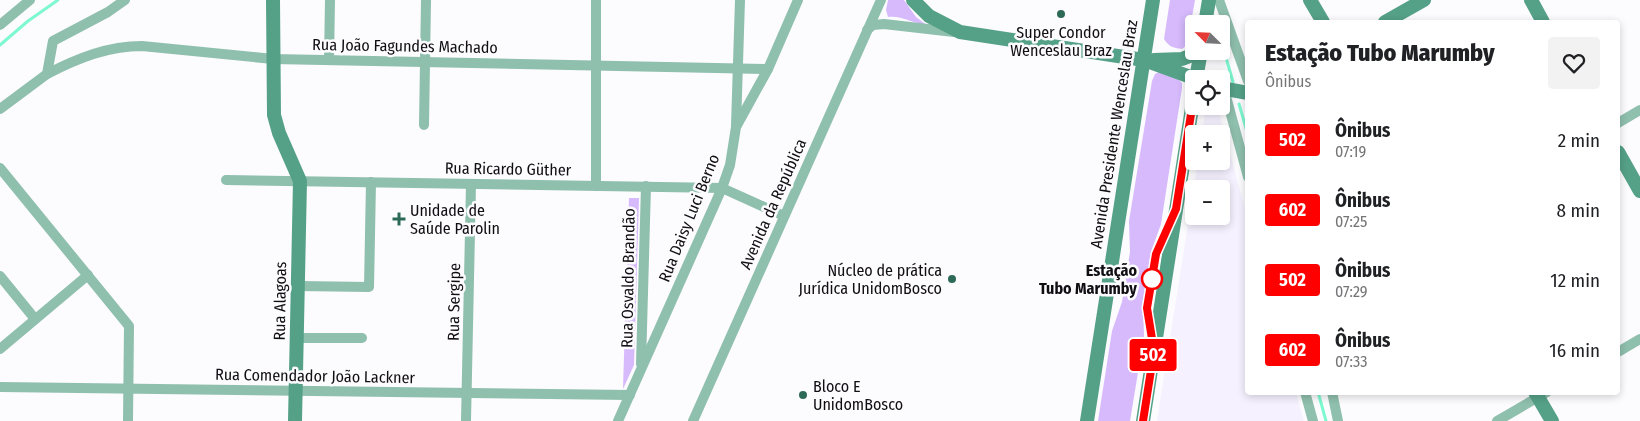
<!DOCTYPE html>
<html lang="pt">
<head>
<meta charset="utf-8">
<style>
	body { margin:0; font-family:"Fira Sans Condensed",sans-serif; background:#f2f2f2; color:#202124; height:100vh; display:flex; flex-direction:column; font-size:19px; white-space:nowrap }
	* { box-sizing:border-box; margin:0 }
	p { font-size:16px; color:#757577 }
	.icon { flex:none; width:28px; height:28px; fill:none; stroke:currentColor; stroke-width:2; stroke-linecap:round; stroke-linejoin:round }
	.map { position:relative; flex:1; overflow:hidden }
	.side { position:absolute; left:1245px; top:20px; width:375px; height:375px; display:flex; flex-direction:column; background:#fff; border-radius:5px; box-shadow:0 2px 8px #0003 }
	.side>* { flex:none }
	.badge { padding:0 10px; border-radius:4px; font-size:18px; line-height:32px }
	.needle { width:32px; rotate:294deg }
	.tools { position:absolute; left:1185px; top:15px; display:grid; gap:10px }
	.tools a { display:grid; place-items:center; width:45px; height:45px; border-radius:5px; background:#fff; box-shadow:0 2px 8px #0003; font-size:25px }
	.map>.badge { position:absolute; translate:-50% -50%; box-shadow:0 0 0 2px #fff }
	.round { display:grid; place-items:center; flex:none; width:52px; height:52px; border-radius:5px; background:#f2f2f2 }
	.head { display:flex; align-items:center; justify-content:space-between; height:85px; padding:0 20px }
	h1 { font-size:24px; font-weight:800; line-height:38px }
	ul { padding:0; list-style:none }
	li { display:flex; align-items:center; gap:15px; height:70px; padding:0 20px }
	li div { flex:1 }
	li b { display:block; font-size:19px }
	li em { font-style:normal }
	li .badge { min-width:55px; font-weight:700; text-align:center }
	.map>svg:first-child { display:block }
	.built { fill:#f6f1ff; fill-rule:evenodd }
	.green { fill:#d6bafc }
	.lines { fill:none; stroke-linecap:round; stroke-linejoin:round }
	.stream { stroke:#7df8cf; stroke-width:3 }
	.street { stroke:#8fbfad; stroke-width:10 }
	.secondary { stroke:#55a187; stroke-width:14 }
	.line-casing { stroke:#fff; stroke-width:11 }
	.line { stroke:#f00; stroke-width:8 }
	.poi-dot { fill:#2d6a56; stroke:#fcfbfe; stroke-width:2 }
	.stop-dot { fill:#fff; stroke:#f00; stroke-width:2.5 }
	.labels { text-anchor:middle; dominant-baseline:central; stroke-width:5; stroke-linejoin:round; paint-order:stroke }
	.poi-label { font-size:16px; fill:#100d13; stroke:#fcfbfe; text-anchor:start }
	.street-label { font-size:16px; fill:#100d13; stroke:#fcfbfe }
	.stop-label { font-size:16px; font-weight:bold; fill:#100d13; stroke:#fcfbfe; text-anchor:end }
</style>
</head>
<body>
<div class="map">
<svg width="1640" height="421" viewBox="0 0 1640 421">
	<rect width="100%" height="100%" fill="#fcfbfe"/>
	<path class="built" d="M1206 106H1217L1247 216 1248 392 1296 393 1304 421H1157L1198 161H1221V134H1202ZM1194 189H1221V216H1194Z"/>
	<g class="green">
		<path d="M888 0H904L916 17 928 26C914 24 902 15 888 17L886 10Z"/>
		<path d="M1170 0H1195L1187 45 1182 49C1174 48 1169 47 1164 39Z"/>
		<path d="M1159 72 1179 80 1182 83V88L1161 224 1151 252 1143 305 1144 336 1130 421H1098L1112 331 1122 302 1130 252 1129 221 1152 81 1155 74Z"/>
		<path d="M629 198H639L634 365 623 389Z"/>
	</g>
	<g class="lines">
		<g class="stream">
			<path d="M0 45 28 21 58 0"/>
			<path d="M1223 47 1233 82"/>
			<path d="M1239 104 1248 135"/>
			<path d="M1318 392 1326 421"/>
		</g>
		<g class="street">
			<path d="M1219 0 1248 81"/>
			<path d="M0 25 30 0"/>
			<path d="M867 30 873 25 884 24 954 32"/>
			<path d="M329 60 330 0"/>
			<path d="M47 74C78 58 108 46 142 46L273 59 768 69"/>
			<path d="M1224 89 1248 177"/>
			<path d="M0 109 47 74 53 41 108 12 125 0"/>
			<path d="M1618 123 1640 110"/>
			<path d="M424 125 426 0"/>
			<path d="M736 126 740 0"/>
			<path d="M0 168 129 326 128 421"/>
			<path d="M226 180 722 188 784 216"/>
			<path d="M596 186V0"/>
			<path d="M0 276 35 319"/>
			<path d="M298 286 369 287 371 182"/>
			<path d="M297 338H362"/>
			<path d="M0 349 88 275"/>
			<path d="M1618 352 1640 339"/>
			<path d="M641 364 646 186"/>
			<path d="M0 387 630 395"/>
			<path d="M1305 392 1313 421"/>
			<path d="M1332 392 1338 421"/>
			<path d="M466 421 471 184"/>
			<path d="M618 421 722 188 730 165 736 127 768 69 798 0"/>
			<path d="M693 421 881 0"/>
			<path d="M1497 421 1547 392"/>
		</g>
		<g class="secondary">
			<path d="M273 0 274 115 279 133 300 181 295 421"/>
			<path d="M913 0 929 16 960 32 1144 60 1196 79"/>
			<path d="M1310 0 1323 22"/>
			<path d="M1531 0 1543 22"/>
			<path d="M1385 22 1424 0"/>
			<path d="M1205 24 1209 0"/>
			<path d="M1154 60 1182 59 1200 52"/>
			<path d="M1196 79 1201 51"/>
			<path d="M1221 88 1248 93"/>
			<path d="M1618 152 1640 191"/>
			<path d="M1535 392 1552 421"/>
			<path d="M1087 421 1153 0"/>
			<path d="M1143 421 1194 95"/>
		</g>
	</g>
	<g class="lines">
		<defs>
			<path id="line" d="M1143 421 1154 351 1147 308 1156 254 1176 209 1194 95"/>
		</defs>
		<use href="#line" class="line-casing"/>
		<use href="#line" class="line"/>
	</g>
	<g class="poi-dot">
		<circle cx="1061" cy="14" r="5"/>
		<path d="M396.5 211.5h5v5h5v5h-5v5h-5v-5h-5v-5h5z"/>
		<circle cx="952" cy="279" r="5"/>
		<circle cx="803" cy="395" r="5"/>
	</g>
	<circle class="stop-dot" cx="1152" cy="279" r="10"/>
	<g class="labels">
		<g class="poi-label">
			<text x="1061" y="32" text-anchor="middle">Super Condor<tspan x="1061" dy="18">Wenceslau Braz</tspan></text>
			<text x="410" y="210">Unidade de<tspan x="410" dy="18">Saúde Parolin</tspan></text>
			<text x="942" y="270" text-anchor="end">Núcleo de prática<tspan x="942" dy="18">Jurídica UnidomBosco</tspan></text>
			<text x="813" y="386">Bloco E<tspan x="813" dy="18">UnidomBosco</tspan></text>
		</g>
		<g class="street-label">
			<text transform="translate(405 46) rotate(1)">Rua João Fagundes Machado</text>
			<text transform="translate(1114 134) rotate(-81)">Avenida Presidente Wenceslau Braz</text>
			<text transform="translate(508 169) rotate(1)">Rua Ricardo Güther</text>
			<text transform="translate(773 204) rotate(-66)">Avenida da República</text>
			<text transform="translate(689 218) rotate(-68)">Rua Daisy Luci Berno</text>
			<text transform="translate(628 278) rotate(-89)">Rua Osvaldo Brandão</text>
			<text transform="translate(280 301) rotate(-89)">Rua Alagoas</text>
			<text transform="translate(454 302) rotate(-89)">Rua Sergipe</text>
			<text transform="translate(315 376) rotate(1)">Rua Comendador João Lackner</text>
		</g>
		<g class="stop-label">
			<text x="1137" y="270">Estação<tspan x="1137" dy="18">Tubo Marumby</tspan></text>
		</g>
	</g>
</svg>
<div class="tools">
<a><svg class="needle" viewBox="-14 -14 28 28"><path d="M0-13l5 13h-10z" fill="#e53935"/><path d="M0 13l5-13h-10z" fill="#757577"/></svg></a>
<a><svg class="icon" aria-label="locate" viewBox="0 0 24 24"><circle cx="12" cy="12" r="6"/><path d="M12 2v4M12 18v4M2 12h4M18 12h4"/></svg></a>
<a>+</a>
<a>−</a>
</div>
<b class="badge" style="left:1153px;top:355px;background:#f00;color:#fff">502</b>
<section class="side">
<div class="head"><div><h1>Estação Tubo Marumby</h1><p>Ônibus</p></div><a class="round"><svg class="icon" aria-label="heart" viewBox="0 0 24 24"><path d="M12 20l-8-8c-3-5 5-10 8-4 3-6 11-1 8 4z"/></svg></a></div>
<ul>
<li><span class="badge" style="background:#f00;color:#fff">502</span><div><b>Ônibus</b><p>07:19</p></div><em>2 min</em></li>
<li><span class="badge" style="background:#f00;color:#fff">602</span><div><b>Ônibus</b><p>07:25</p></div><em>8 min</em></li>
<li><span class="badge" style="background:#f00;color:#fff">502</span><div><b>Ônibus</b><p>07:29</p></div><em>12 min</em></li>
<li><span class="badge" style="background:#f00;color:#fff">602</span><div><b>Ônibus</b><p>07:33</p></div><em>16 min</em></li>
</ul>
</section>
</div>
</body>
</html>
